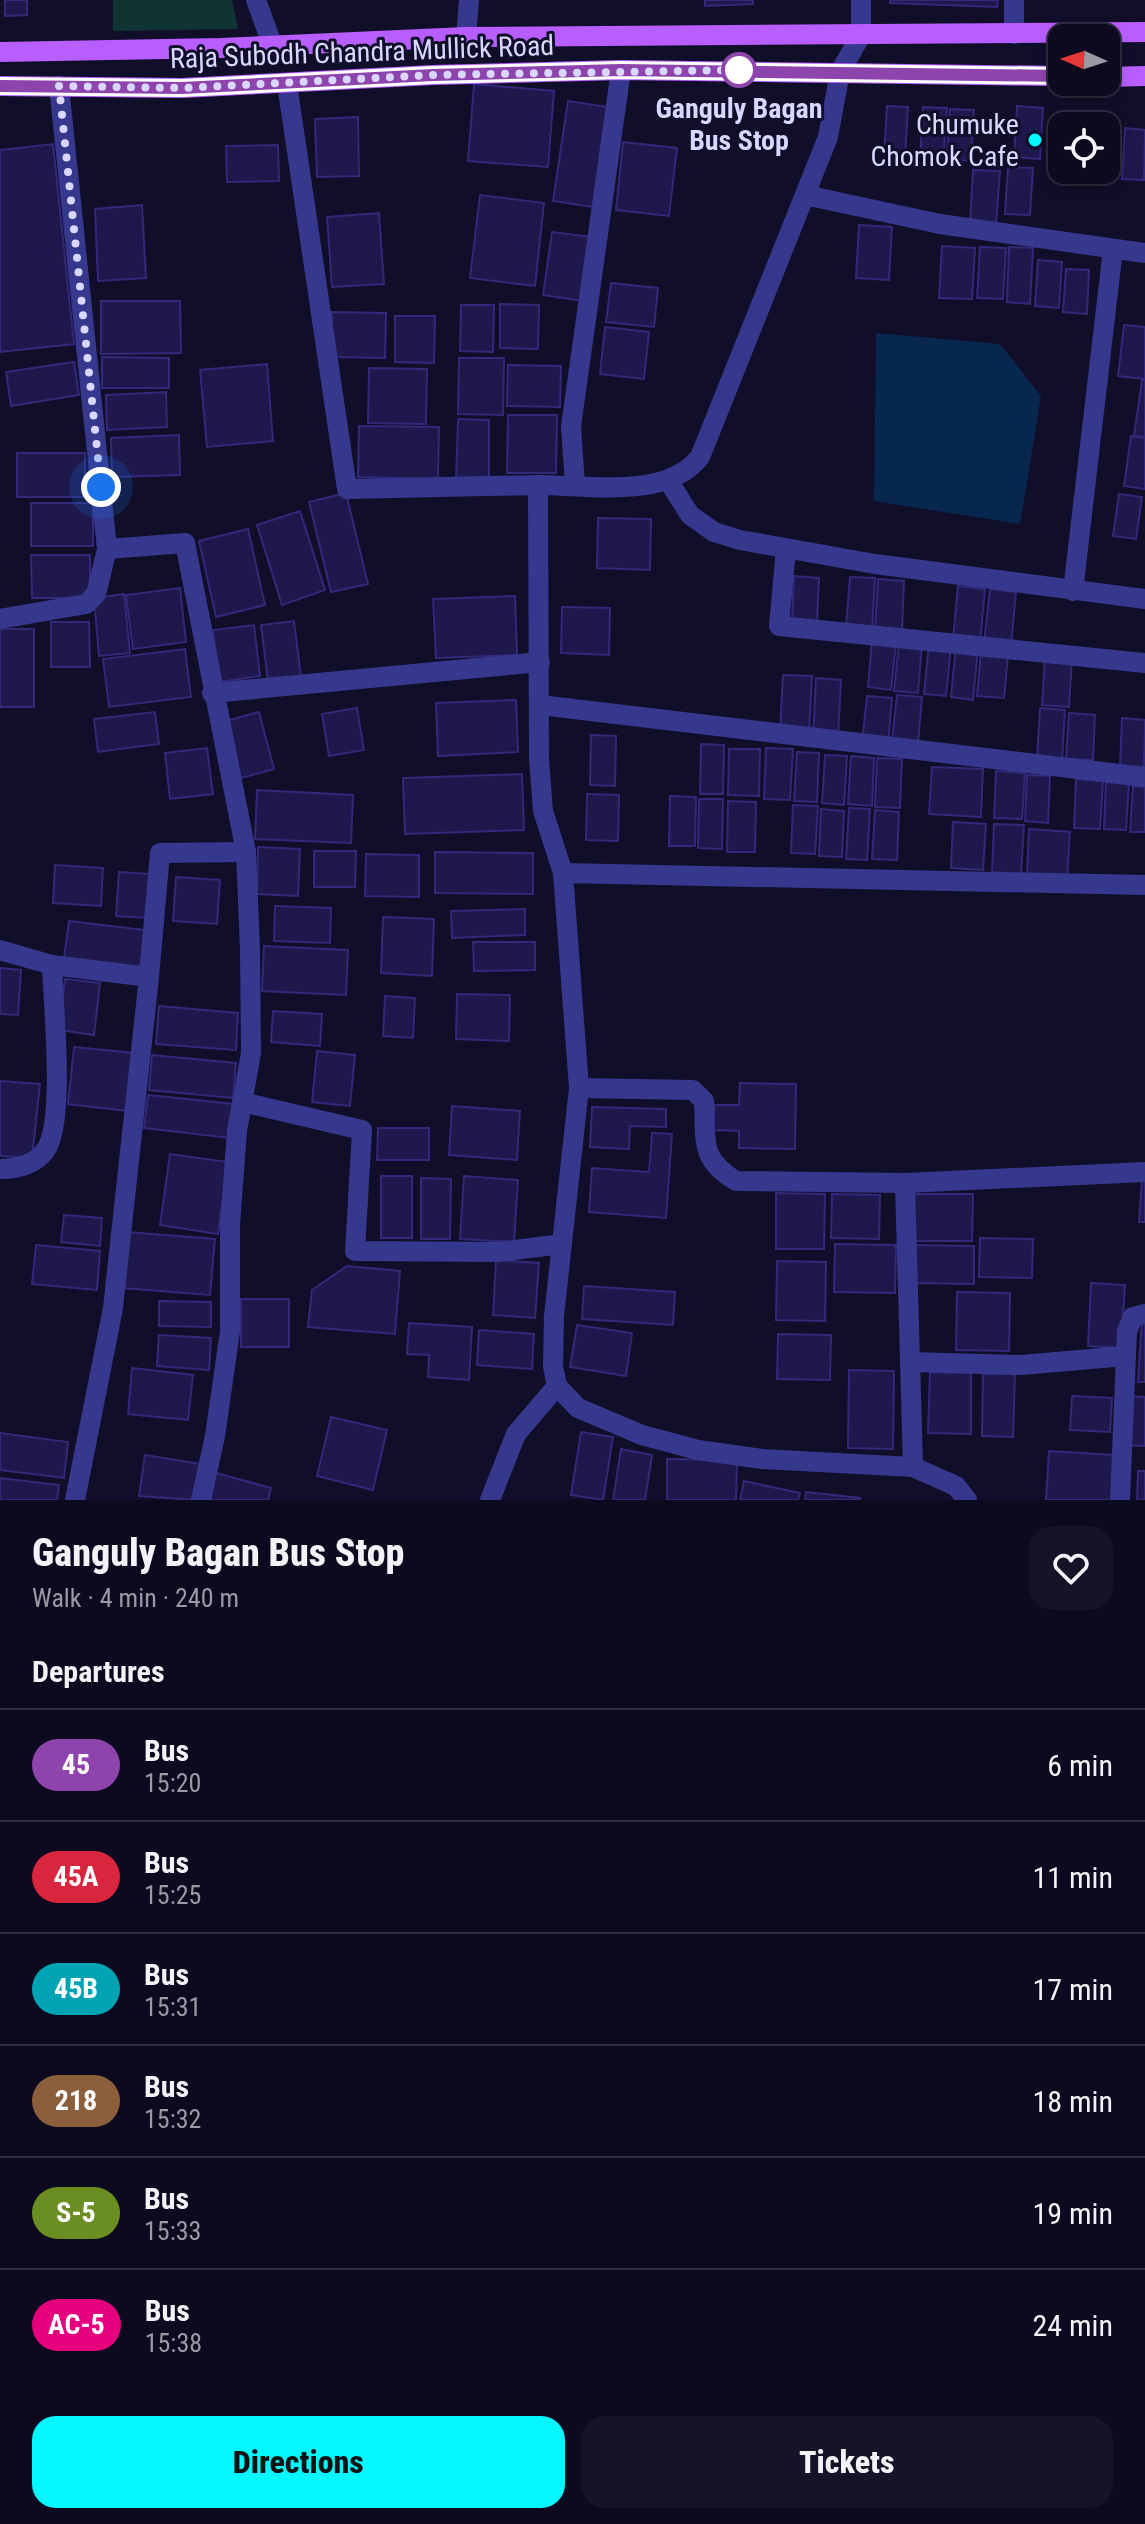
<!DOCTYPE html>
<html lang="en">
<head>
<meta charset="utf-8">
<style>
	body { margin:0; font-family:"Roboto Condensed",sans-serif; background:#161329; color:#f1f3f6; height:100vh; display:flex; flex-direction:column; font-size:30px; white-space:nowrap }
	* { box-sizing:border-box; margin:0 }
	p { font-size:26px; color:#9a9aa5 }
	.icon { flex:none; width:44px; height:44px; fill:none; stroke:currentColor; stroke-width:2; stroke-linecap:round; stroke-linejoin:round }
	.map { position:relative; height:1500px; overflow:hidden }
	.drawer { display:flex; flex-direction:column; background:#0d0a20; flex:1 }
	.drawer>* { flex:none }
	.badge { padding:0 16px; border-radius:26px; font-size:28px; line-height:52px }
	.needle { width:52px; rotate:273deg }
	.buttons { position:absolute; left:1048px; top:24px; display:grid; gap:16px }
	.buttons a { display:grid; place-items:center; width:72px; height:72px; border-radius:16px; background:#0d0a20; box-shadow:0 4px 12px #0003,0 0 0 2px #2d2b3e; font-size:40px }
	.you { position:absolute; width:40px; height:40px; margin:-20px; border:6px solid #fff; border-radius:50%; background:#1a73e8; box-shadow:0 0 0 12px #1a73e833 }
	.map>.badge { position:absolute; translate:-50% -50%; box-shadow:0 0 0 4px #fff }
	h2 { padding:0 32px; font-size:30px; line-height:72px }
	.round { display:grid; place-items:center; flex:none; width:84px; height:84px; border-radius:24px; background:#161329 }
	.summary { display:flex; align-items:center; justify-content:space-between; height:136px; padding:0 32px }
	h1 { font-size:38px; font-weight:800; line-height:60px }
	.button { display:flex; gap:16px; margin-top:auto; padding:16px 32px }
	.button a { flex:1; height:92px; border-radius:24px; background:#03f7ff; color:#111; font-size:32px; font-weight:800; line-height:92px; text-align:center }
	.button a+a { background:#161329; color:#f1f3f6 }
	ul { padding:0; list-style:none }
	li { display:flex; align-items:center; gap:24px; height:112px; padding:0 32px; border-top:2px solid #2d2b3e }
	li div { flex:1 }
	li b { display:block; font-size:30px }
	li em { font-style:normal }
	li .badge { min-width:88px; font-weight:700; text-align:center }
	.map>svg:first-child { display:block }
	.green { fill:#103431 }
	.water { fill:#08274f }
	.building { fill:#1f184c; stroke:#33287a; stroke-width:2 }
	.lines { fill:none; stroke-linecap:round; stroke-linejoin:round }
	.minor { stroke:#35388d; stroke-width:20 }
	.major { stroke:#b85eff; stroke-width:20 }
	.line-casing { stroke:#fff; stroke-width:18 }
	.line { stroke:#8e44ad; stroke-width:12 }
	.walk { stroke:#d9d7ff; stroke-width:8; stroke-dasharray:0 14.4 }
	.stop-dot { fill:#fff; stroke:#8e44ad; stroke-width:4 }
	.poi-dot { fill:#03f7ff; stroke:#110e2a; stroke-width:3 }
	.labels { text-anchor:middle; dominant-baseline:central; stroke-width:6; stroke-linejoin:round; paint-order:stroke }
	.street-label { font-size:28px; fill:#d9d7ff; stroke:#110e2a }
	.stop-label { font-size:28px; font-weight:bold; fill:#d9d7ff; stroke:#110e2a }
	.poi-label { font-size:28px; fill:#d9d7ff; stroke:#110e2a; text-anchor:end }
</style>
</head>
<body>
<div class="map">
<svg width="1145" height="1500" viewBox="0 0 1145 1500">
	<rect width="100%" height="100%" fill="#110e2a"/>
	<path class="green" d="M113 0H232L238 29 113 31Z"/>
	<path class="water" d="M876 333 1000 344 1041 396 1020 524 874 501Z"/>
	<g class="building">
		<path d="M5 0H27V15L5 16Z"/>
		<path d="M705 0H753V4L705 6Z"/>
		<path d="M890 0H998L997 7 890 3Z"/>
		<path d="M474 84 554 91 548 167 468 161Z"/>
		<path d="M568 101 615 108 600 208 553 201Z"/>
		<path d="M887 106 908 107 905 156 884 155Z"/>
		<path d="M1017 106 1043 108 1040 159 1014 157Z"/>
		<path d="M923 107 947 108 943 161 920 160Z"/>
		<path d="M950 109 974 110 971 161 947 159Z"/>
		<path d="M358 117 359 176 317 177 315 119Z"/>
		<path d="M1125 128 1145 130 1144 180 1122 179Z"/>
		<path d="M623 142 677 148 669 216 616 210Z"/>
		<path d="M53 144 74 344 0 352V150Z"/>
		<path d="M278 145 279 181 227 182 226 146Z"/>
		<path d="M1008 167 1033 168 1030 215 1005 214Z"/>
		<path d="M973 170 1000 171 996 224 970 222Z"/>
		<path d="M480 195 544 203 535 286 470 278Z"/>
		<path d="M142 205 146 278 98 281 95 209Z"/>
		<path d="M379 213 384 284 332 287 327 217Z"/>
		<path d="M859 225 892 227 889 280 856 278Z"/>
		<path d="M552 232 592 237 583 301 543 295Z"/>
		<path d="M942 246 975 248 972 299 939 298Z"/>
		<path d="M980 247 1006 248 1003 299 977 298Z"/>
		<path d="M1009 247 1033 248 1030 304 1007 302Z"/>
		<path d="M1038 260 1062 262 1059 308 1035 306Z"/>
		<path d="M1066 269 1089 270 1087 314 1063 312Z"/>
		<path d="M611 283 658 288 654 327 606 322Z"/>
		<path d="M101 301H180L181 353 101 354Z"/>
		<path d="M500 304 539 305 538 349 500 348Z"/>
		<path d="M461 305H494L493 352 460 351Z"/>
		<path d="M332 312 386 313 385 358 331 357Z"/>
		<path d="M395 316H435L434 363 395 362Z"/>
		<path d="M1124 325 1145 327V379L1118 376Z"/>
		<path d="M605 327 649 332 644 379 600 374Z"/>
		<path d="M102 357 169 358V388H102Z"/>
		<path d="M459 358H504L503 415 458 414Z"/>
		<path d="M74 362 79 395 11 406 6 372Z"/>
		<path d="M267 364 273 441 207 447 200 370Z"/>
		<path d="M508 365 561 366 560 407 507 406Z"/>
		<path d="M369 368 427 369 426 424 368 423Z"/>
		<path d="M1142 380H1145V437L1134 436Z"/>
		<path d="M166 392 167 427 107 430 106 395Z"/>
		<path d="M508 415H557L556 473H507Z"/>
		<path d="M458 419 489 420V482H456Z"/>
		<path d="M359 426 439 427 438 479 358 477Z"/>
		<path d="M179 435 180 475 112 477 111 438Z"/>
		<path d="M1131 436 1145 438V489L1124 486Z"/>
		<rect x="17" y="453" width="68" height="44"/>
		<path d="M346 493 368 584 331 592 309 502Z"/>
		<path d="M1119 494 1142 497 1136 539 1113 536Z"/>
		<rect x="31" y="503" width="62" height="43"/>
		<path d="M300 511 325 590 282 605 257 525Z"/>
		<path d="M598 518 651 519 650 570 597 568Z"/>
		<path d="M248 529 265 605 216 617 199 541Z"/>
		<path d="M31 555H90V598H32Z"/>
		<path d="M794 576 819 578 817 622 792 620Z"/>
		<path d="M850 577 875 578 872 630 846 628Z"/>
		<path d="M878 579 904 581 902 632 875 631Z"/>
		<path d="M958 586 985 589 980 642 953 639Z"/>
		<path d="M180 588 186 642 133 649 126 595Z"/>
		<path d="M990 589 1016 592 1011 646 984 643Z"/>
		<path d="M124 594 130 653 99 656 94 598Z"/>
		<path d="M515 596 517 655 436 658 433 599Z"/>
		<path d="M562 607 610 608 609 655 561 653Z"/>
		<path d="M294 621 301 677 268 681 261 625Z"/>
		<path d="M51 622H89L90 667H51Z"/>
		<path d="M254 625 260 676 219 682 213 630Z"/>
		<rect x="0" y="629" width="34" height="78"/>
		<path d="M872 640 896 642 891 690 868 687Z"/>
		<path d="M899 643 922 645 918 693 894 691Z"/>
		<path d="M929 644 951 646 946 696 924 694Z"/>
		<path d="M956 646 978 648 973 700 951 697Z"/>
		<path d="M185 649 191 697 109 707 103 659Z"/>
		<path d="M981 652 1008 655 1004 698 977 696Z"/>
		<path d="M1045 656 1072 658 1069 707 1042 705Z"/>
		<path d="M783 675 812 676 809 733 780 731Z"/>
		<path d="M816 678 841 680 838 738 813 737Z"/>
		<path d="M897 695 922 697 918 743 892 741Z"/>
		<path d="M867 696 892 698 888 745 862 743Z"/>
		<path d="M516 700 518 752 438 756 436 703Z"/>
		<path d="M357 708 364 750 329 756 322 714Z"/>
		<path d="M1040 708 1065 710 1062 761 1037 759Z"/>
		<path d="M155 712 159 744 98 752 94 719Z"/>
		<path d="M259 712 274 769 241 778 226 721Z"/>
		<path d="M1069 713 1095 715 1093 760 1066 759Z"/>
		<path d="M1122 718 1145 720 1144 767 1120 766Z"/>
		<path d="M591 735 616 736 615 786 590 785Z"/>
		<path d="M701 744 724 745 723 794H700Z"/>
		<path d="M207 748 213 794 170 799 165 753Z"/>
		<path d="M766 748 793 749 790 800 764 799Z"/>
		<path d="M729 749H760L759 796 728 795Z"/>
		<path d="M797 752 819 753 817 802 794 801Z"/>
		<path d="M825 755 847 756 844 805 822 803Z"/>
		<path d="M851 756 874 758 872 806 848 804Z"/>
		<path d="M877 758 902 759 900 808 875 807Z"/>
		<path d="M932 767 983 769 981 817 929 814Z"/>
		<path d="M996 771 1025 773 1022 819 994 818Z"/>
		<path d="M522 774 524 830 405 834 403 778Z"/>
		<path d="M1027 775 1050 776 1048 823 1025 821Z"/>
		<path d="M1076 779 1103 781 1100 829 1074 828Z"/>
		<path d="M1106 782 1129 783 1126 830 1104 829Z"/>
		<path d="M1133 786 1145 787V832H1130Z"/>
		<path d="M257 790 353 795 351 843 255 839Z"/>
		<path d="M587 794 619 795 618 841 586 840Z"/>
		<path d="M670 796 696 797 695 846H669Z"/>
		<path d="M699 799H723L722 849 698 848Z"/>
		<path d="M728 801 756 802 755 852H727Z"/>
		<path d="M793 805 818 806 815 854 791 853Z"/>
		<path d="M849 808 870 809 867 860 846 859Z"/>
		<path d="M821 809 844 811 842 857 819 856Z"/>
		<path d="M875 810 899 812 897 860 872 859Z"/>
		<path d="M953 822 986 824 983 870 951 868Z"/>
		<path d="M994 824 1024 825 1021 874 992 872Z"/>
		<path d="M1029 829 1070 832 1067 880 1027 877Z"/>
		<path d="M258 847 300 849 298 896 257 894Z"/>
		<path d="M314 851H356L355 887H314Z"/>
		<path d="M435 852 533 853V894L435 893Z"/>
		<path d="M366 854 419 855V897L365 896Z"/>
		<path d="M55 865 103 868 101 906 53 903Z"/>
		<path d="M119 872 150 874 147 918 116 916Z"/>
		<path d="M176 877 220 880 217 924 173 921Z"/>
		<path d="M275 906 331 908 330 943 274 941Z"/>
		<path d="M525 909V935L452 938 451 911Z"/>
		<path d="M383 917 434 919 432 976 381 973Z"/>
		<path d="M69 921 145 930 140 967 64 958Z"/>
		<path d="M473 942H535V970L474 971Z"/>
		<path d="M264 946 348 950 346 995 262 991Z"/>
		<path d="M0 968 21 970 18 1015 0 1014Z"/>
		<path d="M65 979 100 983 94 1035 59 1030Z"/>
		<path d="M457 994 510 995 509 1041 456 1039Z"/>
		<path d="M385 996 415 998 413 1038 383 1036Z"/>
		<path d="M159 1006 238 1013 236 1050 156 1044Z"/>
		<path d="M273 1011 322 1014 320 1046 271 1042Z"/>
		<path d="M74 1047 134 1053 127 1111 68 1104Z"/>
		<path d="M317 1051 355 1055 350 1106 312 1102Z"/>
		<path d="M152 1055 236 1063 233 1098 149 1090Z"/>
		<path d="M0 1081 40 1084 32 1158 0 1156Z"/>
		<path d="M740 1083 796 1084 795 1149 739 1148V1131L714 1130V1105H739Z"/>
		<path d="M148 1095 234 1104 230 1138 144 1128Z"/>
		<path d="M452 1106 520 1111 517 1160 449 1155Z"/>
		<path d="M592 1107 666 1109V1127L630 1126 629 1149 590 1147Z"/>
		<path d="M378 1128H429V1160H377Z"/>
		<path d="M652 1133 672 1134 666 1218 589 1212 592 1168 649 1172Z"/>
		<path d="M170 1154 228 1162 218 1234 160 1225Z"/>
		<rect x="381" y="1176" width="31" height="62"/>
		<path d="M464 1176 518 1180 514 1242 460 1239Z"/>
		<path d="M421 1178 451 1179 450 1239H421Z"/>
		<path d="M1142 1179H1145V1222H1139Z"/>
		<path d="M776 1193 825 1194 824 1249H776Z"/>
		<path d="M832 1194 880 1195 879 1239 831 1238Z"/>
		<path d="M914 1194H973L972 1241H913Z"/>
		<path d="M64 1215 102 1218 100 1246 61 1242Z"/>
		<path d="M127 1232 215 1239 210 1295 122 1288Z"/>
		<path d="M980 1238 1033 1239 1032 1278 979 1277Z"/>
		<path d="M835 1244 896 1245 895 1293 834 1292Z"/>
		<path d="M36 1245 100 1251 97 1290 32 1284Z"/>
		<path d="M911 1245 974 1246V1284L911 1283Z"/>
		<path d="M496 1260 539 1263 535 1318 493 1315Z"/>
		<path d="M777 1261 826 1262 825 1321 776 1320Z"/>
		<path d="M347 1266 400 1271 395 1334 308 1327 312 1290Z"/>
		<path d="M1091 1283 1125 1285 1121 1348 1088 1346Z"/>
		<path d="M584 1286 675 1292 673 1325 582 1319Z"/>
		<path d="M957 1292 1010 1293 1009 1351 956 1350Z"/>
		<rect x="241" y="1299" width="48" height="48"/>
		<path d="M159 1301 211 1302V1327L159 1326Z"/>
		<path d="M1142 1320H1145V1382H1138Z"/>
		<path d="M409 1323 472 1327 469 1380 428 1377 429 1355 407 1354Z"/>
		<path d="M577 1325 632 1333 626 1376 570 1367Z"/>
		<path d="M479 1330 534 1334 532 1369 477 1365Z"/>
		<path d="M778 1334 831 1335 830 1380 777 1379Z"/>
		<path d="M159 1335 211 1338 209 1370 157 1366Z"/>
		<path d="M132 1368 193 1375 188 1420 128 1414Z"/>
		<path d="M849 1370 894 1371 893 1449 848 1448Z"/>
		<path d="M930 1372 971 1373V1434L928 1433Z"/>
		<path d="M983 1374H1015L1013 1437 982 1436Z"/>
		<path d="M1072 1396 1112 1398 1110 1432 1070 1430Z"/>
		<path d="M1128 1396 1145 1397V1446L1126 1445Z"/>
		<path d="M331 1417 387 1430 373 1490 317 1476Z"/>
		<path d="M581 1432 613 1437 603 1500 571 1495Z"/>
		<path d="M0 1433 68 1442 64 1478 0 1470Z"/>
		<path d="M621 1449 652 1455 645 1500H613Z"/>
		<path d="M1049 1451 1115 1455 1113 1500H1046Z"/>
		<path d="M145 1455 201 1464 195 1500 139 1496Z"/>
		<path d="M667 1459 737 1460 736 1500H667Z"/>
		<path d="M1138 1471H1145V1500H1137Z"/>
		<path d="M216 1473 271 1488 268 1500H209Z"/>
		<path d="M0 1478 59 1485 57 1500H0Z"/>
		<path d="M744 1481 800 1493 798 1500H740Z"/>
		<path d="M806 1492 860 1498V1500H805Z"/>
	</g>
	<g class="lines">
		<g class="minor">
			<path d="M256 0 272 44"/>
			<path d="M861 0V35L840 72 828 137 700 457C666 500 589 485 538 485L539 759 543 811 563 873 579 1088 554 1316 553 1366 557 1386 578 1408 642 1435 698 1450 762 1459 913 1467 956 1486 967 1500"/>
			<path d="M1014 0V34"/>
			<path d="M466 37 469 0"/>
			<path d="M287 84 347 489 538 485"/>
			<path d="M59 86 107 549 185 543 246 852 250 949 251 1053 237 1131 230 1224V1331L215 1436 201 1500"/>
			<path d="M805 195 940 224 1145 253"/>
			<path d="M669 482 690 515 714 532 740 540 875 564 1145 599"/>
			<path d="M575 485 571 426 621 70"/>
			<path d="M786 549 779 626 1145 663"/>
			<path d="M1073 591 1113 249"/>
			<path d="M0 619 86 604 96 594 107 549"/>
			<path d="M212 693 540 662"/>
			<path d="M540 705 1145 777"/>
			<path d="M563 873 1145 885"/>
			<path d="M0 950 52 965 149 977 160 853 246 852"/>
			<path d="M579 1088 693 1090 704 1101C706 1140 699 1159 736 1181L905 1183"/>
			<path d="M242 1102 362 1130 355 1251 498 1252 562 1244"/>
			<path d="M0 1169C17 1169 34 1165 45 1151 66 1123 53 1004 52 965"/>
			<path d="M910 1362 1021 1365 1126 1356"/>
			<path d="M913 1467 905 1183 1145 1172"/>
			<path d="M75 1500 113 1308 149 977"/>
			<path d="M490 1500 516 1434 557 1386"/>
			<path d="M1120 1500 1127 1331 1133 1317 1145 1314"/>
		</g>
		<g class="major">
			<path d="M0 52 221 48 466 37 1145 32"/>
			<path d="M1106 77 1145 76"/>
			<path d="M0 86 182 88 433 75 621 70 1062 76"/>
		</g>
	</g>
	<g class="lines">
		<defs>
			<path id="line" d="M0 86 182 88 433 75 621 70 1062 76"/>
		</defs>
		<use href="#line" class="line-casing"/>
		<use href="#line" class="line"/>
		<path class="walk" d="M101 487 59 86 182 88 433 75 739 70"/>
	</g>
	<circle class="stop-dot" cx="739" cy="70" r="16"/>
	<circle class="poi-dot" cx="1035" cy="140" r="8"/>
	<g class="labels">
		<g class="street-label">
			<text transform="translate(362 52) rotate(-2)">Raja Subodh Chandra Mullick Road</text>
		</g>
		<g class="stop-label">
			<text x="739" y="108">Ganguly Bagan<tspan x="739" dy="32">Bus Stop</tspan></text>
		</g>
		<g class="poi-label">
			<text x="1019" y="124">Chumuke<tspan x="1019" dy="32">Chomok Cafe</tspan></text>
		</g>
	</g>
</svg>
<div class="buttons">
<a><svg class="needle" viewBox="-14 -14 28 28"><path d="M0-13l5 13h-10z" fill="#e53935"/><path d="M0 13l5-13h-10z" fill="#9a9aa5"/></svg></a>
<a><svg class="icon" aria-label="locate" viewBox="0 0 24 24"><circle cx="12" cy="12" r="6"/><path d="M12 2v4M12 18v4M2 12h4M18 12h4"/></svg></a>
</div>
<div class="you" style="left:101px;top:487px"></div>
</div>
<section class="drawer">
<div class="summary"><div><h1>Ganguly Bagan Bus Stop</h1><p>Walk · 4 min · 240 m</p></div><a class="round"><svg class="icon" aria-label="heart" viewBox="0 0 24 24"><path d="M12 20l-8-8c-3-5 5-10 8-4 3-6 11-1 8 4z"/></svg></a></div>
<h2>Departures</h2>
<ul>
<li><span class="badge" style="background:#8e44ad;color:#fff">45</span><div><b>Bus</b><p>15:20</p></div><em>6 min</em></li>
<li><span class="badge" style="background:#d7263d;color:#fff">45A</span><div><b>Bus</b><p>15:25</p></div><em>11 min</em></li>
<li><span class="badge" style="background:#00a3b4;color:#fff">45B</span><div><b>Bus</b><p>15:31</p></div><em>17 min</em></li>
<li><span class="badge" style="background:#8b5e3c;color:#fff">218</span><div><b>Bus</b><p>15:32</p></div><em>18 min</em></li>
<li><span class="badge" style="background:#6b8e23;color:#fff">S-5</span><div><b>Bus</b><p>15:33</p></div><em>19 min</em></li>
<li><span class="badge" style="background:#e6007e;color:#fff">AC-5</span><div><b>Bus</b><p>15:38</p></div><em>24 min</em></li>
</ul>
<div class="button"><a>Directions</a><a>Tickets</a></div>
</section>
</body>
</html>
